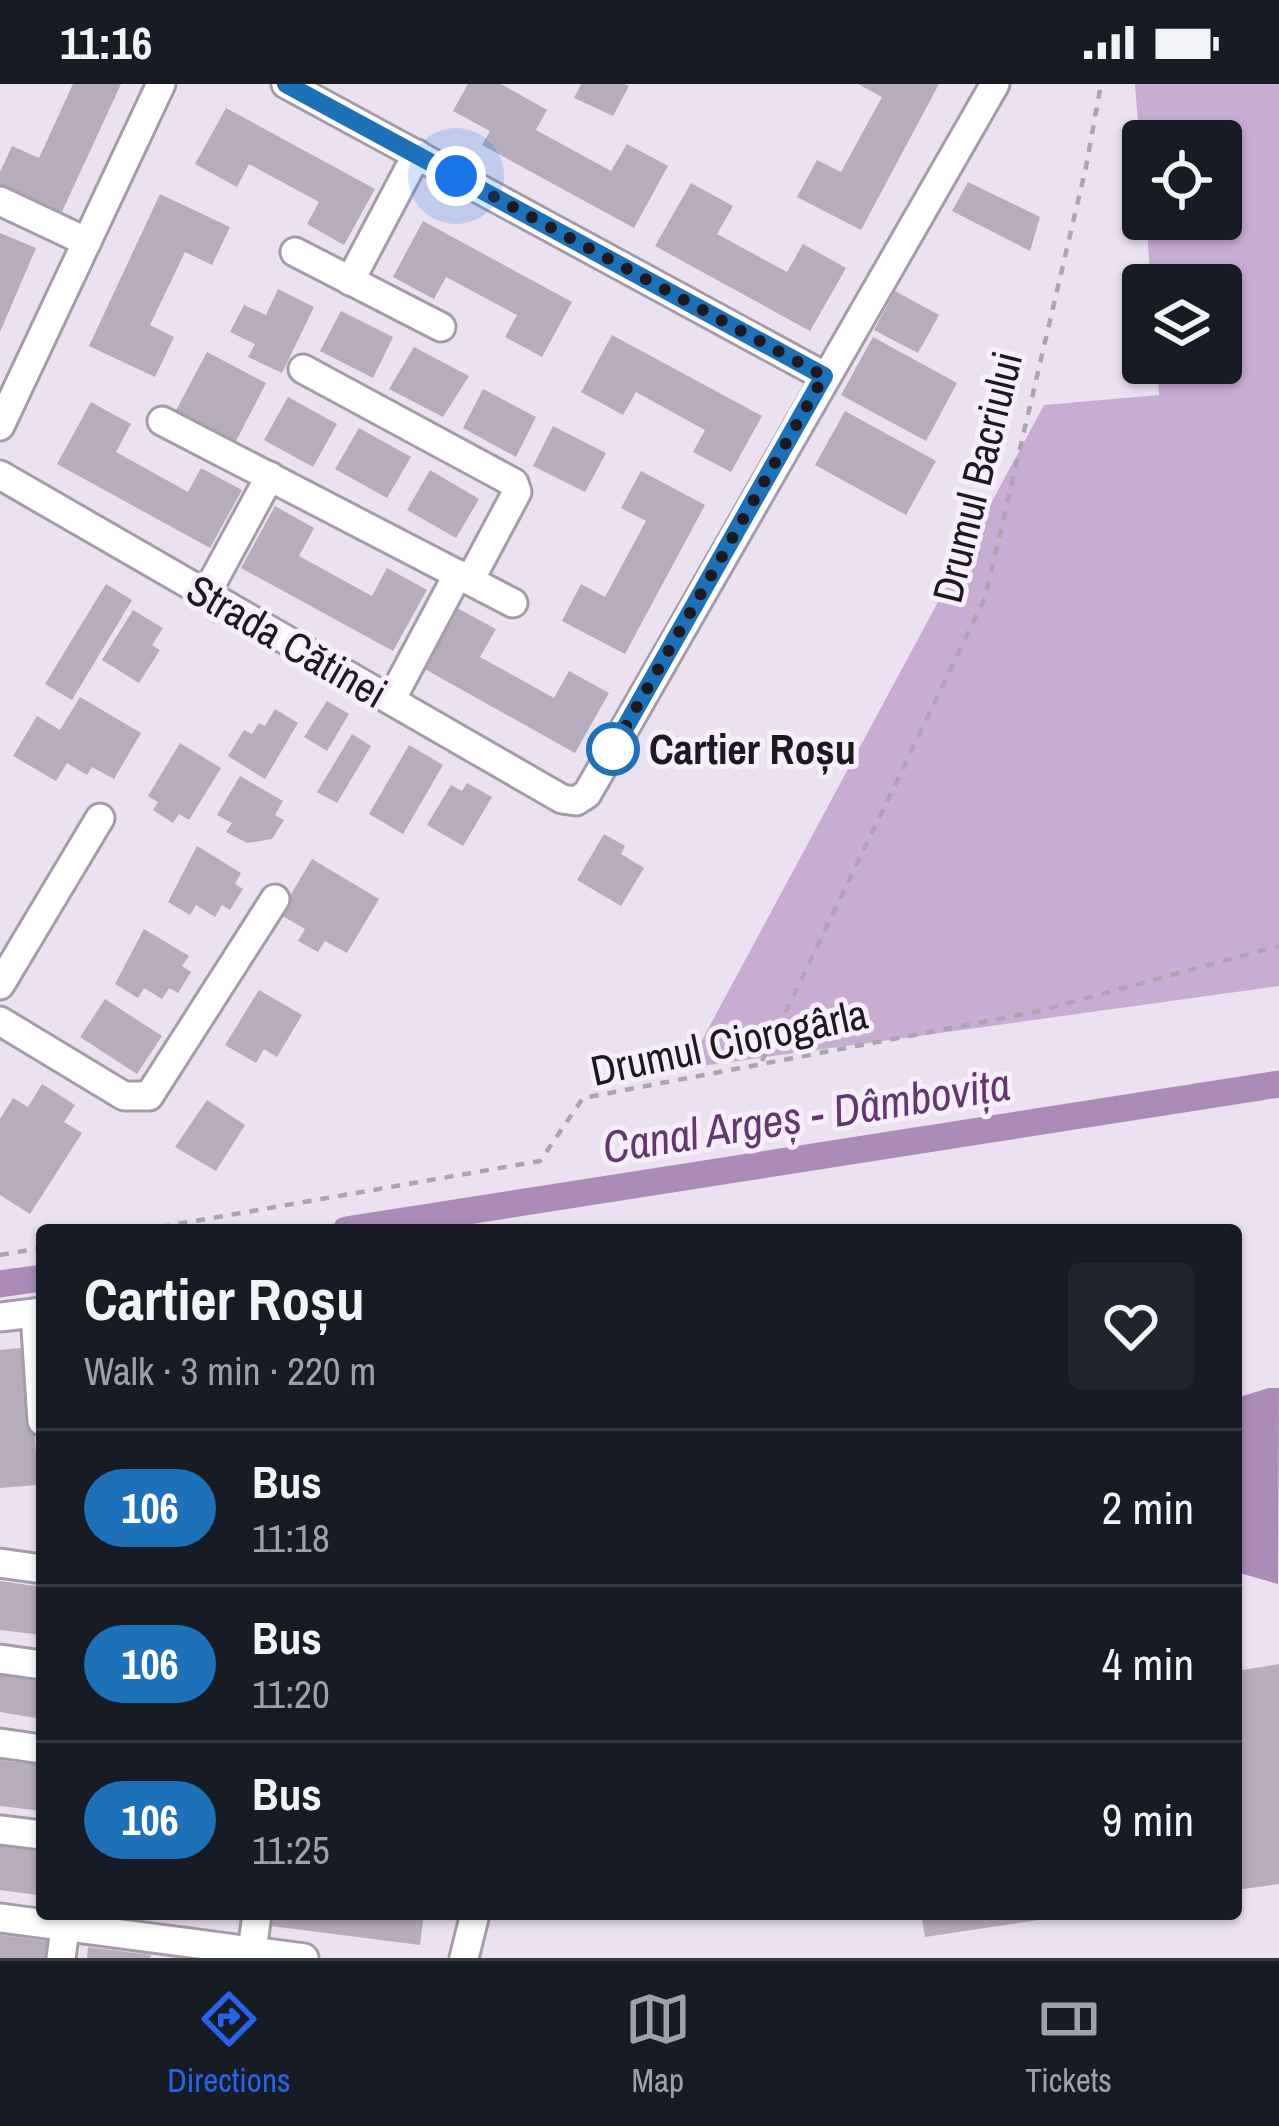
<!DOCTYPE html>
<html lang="en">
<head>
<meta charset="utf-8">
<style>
	body { margin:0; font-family:"Archivo Narrow",sans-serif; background:#20242c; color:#f1f3f6; height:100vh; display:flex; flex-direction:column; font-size:45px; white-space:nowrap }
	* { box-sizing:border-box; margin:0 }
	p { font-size:39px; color:#9ea1a6 }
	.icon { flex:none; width:66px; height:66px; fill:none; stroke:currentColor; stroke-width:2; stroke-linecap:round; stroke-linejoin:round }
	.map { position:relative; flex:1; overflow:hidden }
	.side { position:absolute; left:36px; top:1140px; width:1206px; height:696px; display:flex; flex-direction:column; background:#171b24; border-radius:12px; box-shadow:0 3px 9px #0004 }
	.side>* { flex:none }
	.badge { padding:0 24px; border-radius:39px; font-size:42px; line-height:78px }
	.fabs { position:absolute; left:1122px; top:36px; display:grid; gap:24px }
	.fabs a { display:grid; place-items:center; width:120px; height:120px; border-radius:12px; background:#171b24; box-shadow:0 3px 9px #0004; font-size:60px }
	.you { position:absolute; width:60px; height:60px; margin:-30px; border:9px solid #fff; border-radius:50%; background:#1a73e8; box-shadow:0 0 0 18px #1a73e833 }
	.map>.badge { position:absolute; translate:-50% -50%; box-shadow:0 0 0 6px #fff }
	.round { display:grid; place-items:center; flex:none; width:126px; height:126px; border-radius:12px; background:#20242c }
	.head { display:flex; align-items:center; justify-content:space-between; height:204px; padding:0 48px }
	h1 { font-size:57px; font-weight:700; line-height:90px }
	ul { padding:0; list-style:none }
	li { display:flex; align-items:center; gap:36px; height:156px; padding:0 48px; border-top:3px solid #363941 }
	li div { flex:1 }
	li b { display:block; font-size:45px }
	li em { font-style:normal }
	li .badge { min-width:132px; font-weight:700; text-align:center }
	.status { display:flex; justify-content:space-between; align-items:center; height:84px; padding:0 60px; background:#171b24; direction:ltr }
	.status svg { height:33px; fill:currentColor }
	.tab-bar { display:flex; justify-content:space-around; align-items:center; height:168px; border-top:3px solid #363941; background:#171b24; font-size:33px; color:#9ea1a6 }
	.tab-bar a { display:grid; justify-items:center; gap:6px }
	.tab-bar .selected { color:#2563eb }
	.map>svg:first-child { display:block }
	.green { fill:#c8add2 }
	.water { fill:#ab8cb6 }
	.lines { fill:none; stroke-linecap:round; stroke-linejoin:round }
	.canal { stroke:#ab8cb6; stroke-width:27 }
	.building { fill:#b7acbb }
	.minor-casing { stroke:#a59ba9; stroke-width:33 }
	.path { stroke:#ada4b0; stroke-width:4.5; stroke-dasharray:9 9; stroke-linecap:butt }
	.minor { stroke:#fff; stroke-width:27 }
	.line-casing { stroke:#fff; stroke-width:27 }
	.line { stroke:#1d71b8; stroke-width:18 }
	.walk { stroke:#1d191f; stroke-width:12; stroke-dasharray:0 21.6 }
	.stop-dot { fill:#fff; stroke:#1d71b8; stroke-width:6 }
	.labels { text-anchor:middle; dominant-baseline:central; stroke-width:10; stroke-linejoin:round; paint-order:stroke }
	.street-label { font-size:42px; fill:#1d191f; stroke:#f9eefe }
	.stop-label { font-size:42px; font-weight:bold; fill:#1d191f; stroke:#f9eefe; text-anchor:start }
	.water-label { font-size:45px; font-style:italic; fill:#61386f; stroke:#f9eefe }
</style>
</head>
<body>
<div class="status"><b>11:16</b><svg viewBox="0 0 49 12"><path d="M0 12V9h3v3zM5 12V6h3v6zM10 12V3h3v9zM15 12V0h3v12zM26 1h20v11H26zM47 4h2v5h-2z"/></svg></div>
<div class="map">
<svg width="1279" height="1874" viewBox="0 0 1279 1874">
	<rect width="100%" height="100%" fill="#ece1f0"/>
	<path class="green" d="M1135 0H1279V902L687 984 1044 321 1159 311 1157 279H1221V201H1151L1146 135H1221V57H1143V100Z"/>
	<path class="water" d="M1269 1304H1279L1278 1500 1236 1488V1314Z"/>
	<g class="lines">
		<g class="canal">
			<path d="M346 1146 1279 1000"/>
			<path d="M0 1200 42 1194"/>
		</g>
	</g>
	<g class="building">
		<path d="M73 0H121L60 132 0 105V88L12 62 39 74Z"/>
		<path d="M468 0H501L547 26 536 46 611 87 627 60 668 82 634 144 482 61 490 47 453 27Z"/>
		<path d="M581 0H624L629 2 613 32 574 14Z"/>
		<path d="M858 0H939L861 146 797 113 817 76 841 88 882 13Z"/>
		<path d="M226 24 375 105 344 161 307 140 319 118 249 80 237 103 195 80Z"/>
		<path d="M968 98 1040 133 1030 167 952 127Z"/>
		<path d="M691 99 733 122 717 150 787 188 803 160 846 184 810 247 655 162Z"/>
		<path d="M160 110 230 143 212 181 185 168 150 241 174 253 155 293 89 262Z"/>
		<path d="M423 137 572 218 542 273 505 253 517 231 446 193 434 215 393 193Z"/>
		<path d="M0 149 36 164 0 248Z"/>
		<path d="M278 205 314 223 282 289 248 273 255 260 230 248 244 221 266 231Z"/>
		<path d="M895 207 939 231 918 269 874 246Z"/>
		<path d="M341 227 393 253 373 294 320 267Z"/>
		<path d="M612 251 762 332 731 388 693 368 705 346 636 308 623 331 581 308Z"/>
		<path d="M873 253 957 299 926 357 841 311Z"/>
		<path d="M414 263 469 292 443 333 389 305Z"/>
		<path d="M207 268 266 299 234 361 174 330Z"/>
		<path d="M483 305 536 333 516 373 463 344Z"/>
		<path d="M288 313 337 340 313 383 264 356Z"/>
		<path d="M91 318 131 340 116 368 188 408 201 384 242 406 210 464 57 380Z"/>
		<path d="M845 327 936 377 906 431 815 381Z"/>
		<path d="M553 342 606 369 585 408 533 382Z"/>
		<path d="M359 344 411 373 387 414 335 385Z"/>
		<path d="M430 386 479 415 456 454 407 426Z"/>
		<path d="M641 387 705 421 625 570 562 537 581 500 605 513 646 437 621 424Z"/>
		<path d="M275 422 314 444 299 472 372 512 387 484 427 506 393 567 241 484Z"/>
		<path d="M106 500 132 516 72 616 45 600Z"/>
		<path d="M457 524 496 545 480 573 554 614 569 587 609 609 575 669 423 584Z"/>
		<path d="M133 526 163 544 152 561 160 566 139 599 102 576Z"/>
		<path d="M80 613 141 649 114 695 92 683 87 691 67 679 56 697 13 672 37 632 60 646Z"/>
		<path d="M327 617 349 630 327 667 304 653Z"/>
		<path d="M275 625 298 639 265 695 228 672 244 646 252 650 259 639 265 642Z"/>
		<path d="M352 650 371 662 337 719 317 708Z"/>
		<path d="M180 659 221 684 189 736 179 730 173 739 153 726 158 718 148 712Z"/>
		<path d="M409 661 443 681 403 750 369 730Z"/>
		<path d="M240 692 283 717 275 731 284 736 272 755 247 759 226 748 232 739 217 731Z"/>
		<path d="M467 699 492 713 463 762 427 741 451 701 462 707Z"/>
		<path d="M604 750 625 762 621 770 644 784 621 822 577 796Z"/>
		<path d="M197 762 241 789 235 800 243 805 230 826 222 821 215 833 196 821 190 831 168 818Z"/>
		<path d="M312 775 379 815 347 869 325 857 318 868 298 857 305 845 279 830Z"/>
		<path d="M144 845 189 872 182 882 191 888 178 909 169 904 162 915 144 904 138 914 115 900Z"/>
		<path d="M259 906 302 931 277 973 264 965 256 979 225 961Z"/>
		<path d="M105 915 162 952 137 990 80 953Z"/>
		<path d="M42 1000 75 1021 64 1038 82 1049 30 1130 0 1111V1035L13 1014 28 1023Z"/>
		<path d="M207 1016 245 1041 216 1087 175 1063Z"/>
		<path d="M21 1264 25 1313 32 1312 38 1401 0 1404V1266Z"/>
		<path d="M0 1497 42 1503V1551L0 1546Z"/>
		<path d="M0 1580 42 1587V1635L0 1628Z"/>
		<path d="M1279 1580V1800L1236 1806V1587Z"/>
		<path d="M0 1676 42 1681V1727L0 1722Z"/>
		<path d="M0 1760 42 1766 37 1811 0 1806Z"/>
		<path d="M272 1830H424L420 1861 271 1842Z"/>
		<path d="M921 1830H1058V1833L925 1853Z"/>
		<path d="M0 1851 53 1858 51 1874H0Z"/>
		<path d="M88 1863 151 1871 150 1874H87Z"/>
	</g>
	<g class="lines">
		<defs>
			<g id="minor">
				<path d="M286 0 824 292"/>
				<path d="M0 117 87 158"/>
				<path d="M295 168 441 243"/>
				<path d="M350 197 417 70"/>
				<path d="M303 285 514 399 517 408 470 496"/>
				<path d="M162 337 513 519"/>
				<path d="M0 342 161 0"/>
				<path d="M0 391 562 715 576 717 587 710 995 0"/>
				<path d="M206 510 270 392"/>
				<path d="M391 616 458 490"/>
				<path d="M0 901 100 734"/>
				<path d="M0 937 124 1012H149L275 815"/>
				<path d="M35 1229 42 1337"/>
				<path d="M0 1233 42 1228"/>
				<path d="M0 1479 42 1485"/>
				<path d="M0 1575 42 1581"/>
				<path d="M0 1659 42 1665"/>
				<path d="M0 1746 42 1751"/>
				<path d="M0 1834 304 1874"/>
				<path d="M252 1867 257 1830"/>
				<path d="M61 1874 67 1830"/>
				<path d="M464 1874 475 1830"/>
			</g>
		</defs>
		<use href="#minor" class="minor-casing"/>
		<g class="path">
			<path d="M762 977 985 514 1086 83 1101 0"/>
			<path d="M143 1146 540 1077 583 1014 1035 928 1279 862"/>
			<path d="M0 1171 42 1164"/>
		</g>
		<use href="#minor" class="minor"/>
	</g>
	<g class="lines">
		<defs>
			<path id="line" d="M286 0 824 292 613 665"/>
		</defs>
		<use href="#line" class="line-casing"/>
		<use href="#line" class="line"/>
		<path class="walk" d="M456 92 824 292 613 665"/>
	</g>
	<circle class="stop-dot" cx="613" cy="665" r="24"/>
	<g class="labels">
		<g class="street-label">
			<text transform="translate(977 393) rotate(-76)">Drumul Bacriului</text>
			<text transform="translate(287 557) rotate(30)">Strada Cătinei</text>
			<text transform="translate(729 958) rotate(-12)">Drumul Ciorogârla</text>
		</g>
		<g class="stop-label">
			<text x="649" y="665">Cartier Roșu</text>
		</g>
		<g class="water-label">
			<text transform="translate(806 1031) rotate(-9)">Canal Argeș - Dâmbovița</text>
		</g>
	</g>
</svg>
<div class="fabs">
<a><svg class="icon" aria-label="locate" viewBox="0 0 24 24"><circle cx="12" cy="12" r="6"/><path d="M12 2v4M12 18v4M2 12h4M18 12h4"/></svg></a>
<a><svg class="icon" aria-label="layers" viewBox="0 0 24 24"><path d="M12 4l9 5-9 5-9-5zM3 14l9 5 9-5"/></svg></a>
</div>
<div class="you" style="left:456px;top:92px"></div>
<section class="side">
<div class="head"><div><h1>Cartier Roșu</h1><p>Walk · 3 min · 220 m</p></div><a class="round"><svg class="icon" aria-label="heart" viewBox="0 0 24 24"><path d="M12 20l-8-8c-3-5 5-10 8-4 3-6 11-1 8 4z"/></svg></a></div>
<ul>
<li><span class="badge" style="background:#1d71b8;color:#fff">106</span><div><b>Bus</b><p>11:18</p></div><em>2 min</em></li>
<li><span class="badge" style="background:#1d71b8;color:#fff">106</span><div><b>Bus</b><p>11:20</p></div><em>4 min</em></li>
<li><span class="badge" style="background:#1d71b8;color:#fff">106</span><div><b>Bus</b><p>11:25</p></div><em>9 min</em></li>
</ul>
</section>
</div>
<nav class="tab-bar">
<a class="selected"><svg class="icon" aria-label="directions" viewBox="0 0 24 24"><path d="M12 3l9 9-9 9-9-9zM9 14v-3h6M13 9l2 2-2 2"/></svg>Directions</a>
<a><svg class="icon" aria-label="map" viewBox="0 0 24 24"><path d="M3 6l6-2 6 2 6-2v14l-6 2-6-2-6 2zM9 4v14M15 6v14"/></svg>Map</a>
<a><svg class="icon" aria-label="tickets" viewBox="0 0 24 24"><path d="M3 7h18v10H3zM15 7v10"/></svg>Tickets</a>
</nav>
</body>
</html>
